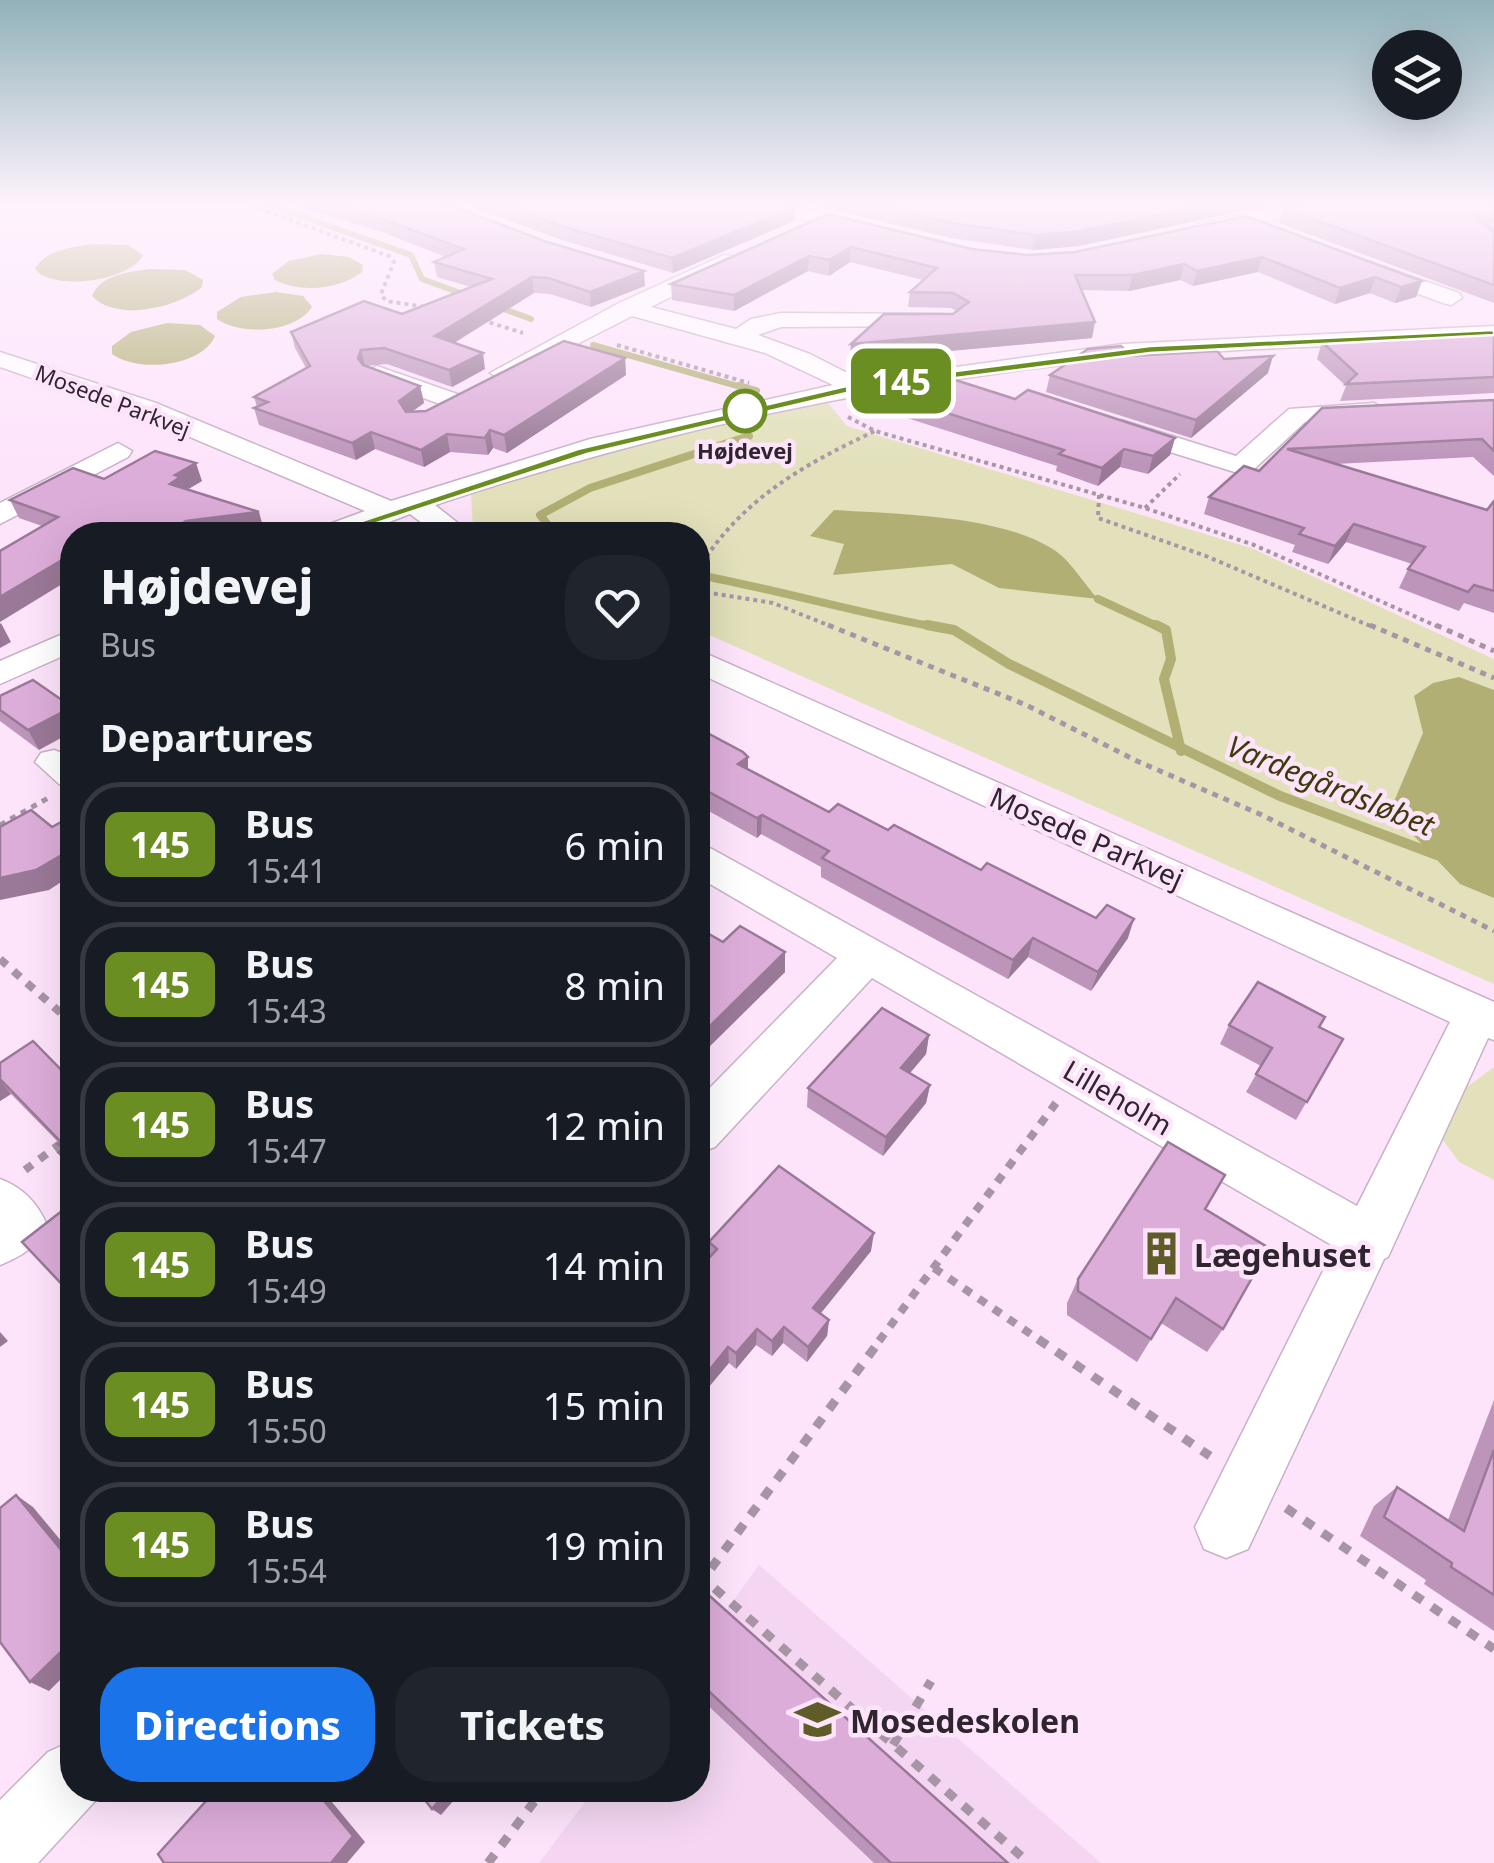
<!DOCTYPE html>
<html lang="en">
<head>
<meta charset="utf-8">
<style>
	body { margin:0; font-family:"Noto Sans",sans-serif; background:#20242c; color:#f1f3f6; height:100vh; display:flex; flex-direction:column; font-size:38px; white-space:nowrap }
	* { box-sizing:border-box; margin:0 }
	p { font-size:32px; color:#9ea1a6 }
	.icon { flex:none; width:55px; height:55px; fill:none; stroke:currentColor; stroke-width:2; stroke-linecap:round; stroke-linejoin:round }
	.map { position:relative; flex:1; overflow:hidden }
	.sheet { position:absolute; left:60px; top:522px; width:650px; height:1280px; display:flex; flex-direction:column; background:#171b24; border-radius:40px; box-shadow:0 10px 40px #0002 }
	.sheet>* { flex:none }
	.badge { padding:0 20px; border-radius:15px; font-size:35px; line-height:65px }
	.tools { position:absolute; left:1372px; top:30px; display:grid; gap:20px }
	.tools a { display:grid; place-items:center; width:90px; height:90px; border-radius:50%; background:#171b24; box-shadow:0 10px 40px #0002; font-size:50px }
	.map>.badge { position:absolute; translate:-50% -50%; box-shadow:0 0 0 5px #fff }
	h2 { padding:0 40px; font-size:38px; line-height:90px }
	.round { display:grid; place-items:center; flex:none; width:105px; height:105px; border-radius:40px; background:#20242c }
	.overview { display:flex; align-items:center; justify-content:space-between; height:170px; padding:0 40px }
	h1 { font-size:48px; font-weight:800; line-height:75px }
	.cta { display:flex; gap:20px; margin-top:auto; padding:20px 40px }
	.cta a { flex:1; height:115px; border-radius:40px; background:#1a73e8; color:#fff; font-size:40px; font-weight:800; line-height:115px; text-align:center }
	.cta a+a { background:#20242c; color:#f1f3f6 }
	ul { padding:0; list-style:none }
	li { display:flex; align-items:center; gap:30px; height:125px; margin:0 20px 15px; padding:0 20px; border:5px solid #363941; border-radius:40px }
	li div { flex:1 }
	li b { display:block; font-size:38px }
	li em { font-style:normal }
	li .badge { min-width:110px; font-weight:700; text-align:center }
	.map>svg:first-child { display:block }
	.built { fill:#f4d6f2 }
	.green { fill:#e2e1bb }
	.water { fill:#b2af74 }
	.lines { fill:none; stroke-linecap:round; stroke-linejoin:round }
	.stream-far2 { stroke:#b2af74; stroke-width:6 }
	.stream-far1 { stroke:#b2af74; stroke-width:8 }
	.stream { stroke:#b2af74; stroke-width:10 }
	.minor-casing { stroke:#c8b1c6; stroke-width:3 }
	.path-far3 { stroke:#a795a6; stroke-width:4; stroke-dasharray:4 4; stroke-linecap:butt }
	.path-far2 { stroke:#a795a6; stroke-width:5; stroke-dasharray:6 6; stroke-linecap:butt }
	.path-far1 { stroke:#a795a6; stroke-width:8; stroke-dasharray:9 9; stroke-linecap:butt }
	.path { stroke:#a795a6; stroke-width:9; stroke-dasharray:11 11; stroke-linecap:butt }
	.minor { fill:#fff; fill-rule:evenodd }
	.wall { fill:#bd95bb }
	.shaded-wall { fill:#9a7998 }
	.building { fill:#dcadd9; stroke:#9a7998; stroke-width:2.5 }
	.line { fill:#6b8e23; stroke:#fff; stroke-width:2.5 }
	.stop-dot { fill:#fff; stroke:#6b8e23; stroke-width:5 }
	.labels { text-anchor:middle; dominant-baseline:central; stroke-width:9; stroke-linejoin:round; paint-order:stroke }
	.far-street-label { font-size:22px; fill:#2e252e; stroke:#fde4fb }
	.far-stop-label { font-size:22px; font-weight:bold; fill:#2e252e; stroke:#fde4fb }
	.street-label { font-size:28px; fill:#2e252e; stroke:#fde4fb }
	.water-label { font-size:30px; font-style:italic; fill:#3e3a0a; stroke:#fde4fb }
	.near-poi-label { font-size:32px; font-weight:bold; fill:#2e252e; stroke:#fde4fb; text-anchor:start }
</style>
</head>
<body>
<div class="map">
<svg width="1494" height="1863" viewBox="0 0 1494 1863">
	<rect width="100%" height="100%" fill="#fde4fb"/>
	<path class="built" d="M759 1565 1101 1863H539L594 1790H698V1650Z"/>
	<g class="green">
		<path d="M828 403 847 426 1251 548 1494 659V984L698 630V535H484L473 530 471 493 616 448Z"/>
		<path d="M1494 1067V1180L1459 1162 1443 1140 1463 1090Z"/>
	</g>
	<g class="water">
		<path d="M94 244 128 245 143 255C131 281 52 292 35 269 46 249 73 247 94 244Z"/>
		<path d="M321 254 349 257 363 265 362 272C338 290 301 293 275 280L272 274 289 261Z"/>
		<path d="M149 269 185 270 203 280 202 287C177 308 116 322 92 296 100 275 129 272 149 269Z"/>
		<path d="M276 292 303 296 312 307C295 333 241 336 217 319V312L241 297Z"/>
		<path d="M167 323 200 325 215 336C202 367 137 373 112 354V346L131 332Z"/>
		<path d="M834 510C895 514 1006 515 1057 552 1072 563 1085 585 1098 599L999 588 952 564 833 575 844 544 810 536Z"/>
		<path d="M1459 677 1494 690V898L1460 884 1390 811 1423 733 1414 696 1433 683Z"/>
	</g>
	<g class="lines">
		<g class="stream-far2">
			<path d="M264 203 411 255 422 279 471 297"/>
			<path d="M493 305 531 319"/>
			<path d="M593 345 748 389"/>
		</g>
		<g class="stream-far1">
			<path d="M739 386 756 391"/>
			<path d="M556 535 540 515 590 488 749 436"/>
			<path d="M698 575C780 590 859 614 941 628"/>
			<path d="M1098 599 1161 628"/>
		</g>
		<g class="stream">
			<path d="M927 625 954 630 1009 664 1280 796 1437 855"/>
			<path d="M1156 625 1166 630 1171 659 1164 679 1181 751"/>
		</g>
		<defs>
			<g id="minor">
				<path d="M749 203H783L880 227 883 231 873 237 752 207Z"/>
				<path d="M1297 203H1335L1325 209 1198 236 1188 230 1198 224Z"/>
				<path d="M724 255 732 256 735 261 732 266 651 307 736 329 751 319 781 313 943 314 947 319 943 324 935 326 781 327 758 335 810 354 861 380 1123 344 1494 326V340C1353 345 1211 348 1070 364 853 389 642 436 435 505L473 535H438L410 514 355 535H312L316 529 365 511 138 415 0 367V352L156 403 391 501 590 439 833 385 765 353 632 316 511 378 502 380 490 373 619 303Z"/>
				<path d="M1367 261 1459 293 1462 298 1451 305 1443 303 1359 272 1356 267Z"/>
				<path d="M377 366 460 395 464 400 451 408 368 378 365 373Z"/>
				<path d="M1374 403 1387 411 1383 417 1305 422 1251 472 1241 474 1112 434 1108 428 1121 420 1236 456 1289 409Z"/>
				<path d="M118 443 132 451 128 457 0 524V503Z"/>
				<path d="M72 630V652L0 684V661Z"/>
				<path d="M698 650 1494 1002V1040L1488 1038 1388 1257 1384 1259 1248 1549 1226 1558 1204 1549 1195 1527 1335 1247 872 978 715 1147 698 1153V1100L837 958 698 877V845L712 849 1357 1206 1450 1022 698 673Z"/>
				<path d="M54 750 72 757V787L59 784 35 762 41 753Z"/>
				<path d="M0 1179C23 1188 37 1202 47 1225 37 1247 22 1256 0 1265Z"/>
				<path d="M72 1741V1790H101L96 1800 38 1863H0V1800L48 1752Z"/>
			</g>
		</defs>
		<use href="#minor" class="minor-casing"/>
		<g class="path-far3">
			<path d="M244 203 389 256 394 262 381 294 386 301 426 307"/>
			<path d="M482 320 523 333"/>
			<path d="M617 345 749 383"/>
			<path d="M848 417 875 431 1145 508 1254 545 1441 628"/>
			<path d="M1099 495 1098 518 1206 556 1375 628"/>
			<path d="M1145 508 1180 474"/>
			<path d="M698 570C740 500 803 465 875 431"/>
			<path d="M698 591 773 603 835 628"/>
		</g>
		<g class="path-far2">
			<path d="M828 625 1026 705 1137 761 1262 815 1494 931"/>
			<path d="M1370 625 1494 678"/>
			<path d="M1436 625 1494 651"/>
			<path d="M0 825 50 797"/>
		</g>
		<g class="path-far1">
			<path d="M0 959 72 1023"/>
			<path d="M25 1170 72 1135"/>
			<path d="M934 1268 1041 1341"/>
			<path d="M879 1341 1056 1103"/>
		</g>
		<g class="path">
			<path d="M1038 1339 1210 1456"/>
			<path d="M1286 1508 1494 1649"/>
			<path d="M698 1574 1029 1863"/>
			<path d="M698 1586 881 1339"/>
			<path d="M893 1745 931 1681"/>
			<path d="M488 1863 543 1790"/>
		</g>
		<use href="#minor" class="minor"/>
	</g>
	<g class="wall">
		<path d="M287 203H445L645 286 591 307 550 294 534 293 453 343 485 369 452 387 387 364 366 366 420 386 424 403 412 412 426 411 625 358 626 375 507 453 493 448 488 455 450 452 424 467 375 449 356 460 259 425 254 408 257 407 254 397 306 368 295 348 291 332 402 314 471 287 437 277 434 262 446 257 382 232Z"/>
		<path d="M460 203H780L794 221 673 273 562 240Z"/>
		<path d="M788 203H1279L1079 246 1033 250 951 238 817 206Z"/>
		<path d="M1494 203V303L1279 223 1283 208Z"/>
		<path d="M828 214 972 249 1027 255 1075 252 1246 216 1422 281 1416 297 1395 303 1370 293 1335 304 1258 272 1193 286 1180 280 1129 291 1081 290 1092 338 850 360 851 344 953 314 956 311 951 308 908 307 910 292 923 280 850 262 829 276 808 271 734 311 672 300 671 284Z"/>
		<path d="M1494 332V393L1340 401 1346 386 1317 359 1322 342Z"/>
		<path d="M1131 356 1224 359 1268 373 1191 438 1046 392 1050 375Z"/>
		<path d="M1015 399 1175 438 1170 455 1148 474 1120 467 1098 486 1056 471 1057 466 907 418 909 401Z"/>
		<path d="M1494 400V476L1473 457 1335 464 1487 510 1494 501V613L1464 603 1459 611 1399 588 1408 569 1412 564 1346 542 1328 564 1292 552 1295 545 1204 514 1209 497 1259 471 1322 408Z"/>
		<path d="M104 479 202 481 188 489 264 530 42 526 19 518 10 500Z"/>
		<path d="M33 680 39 750 0 721V696Z"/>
		<path d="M698 728 748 769 829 812 888 830 981 870 1128 938 1091 991 1028 957 1008 979 821 877V867L761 834 757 838 698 805Z"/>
		<path d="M698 932 723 942 785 952V972L710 1046 698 1038Z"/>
		<path d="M1229 1025 1319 1027 1343 1039 1296 1120 1246 1092 1261 1066 1220 1044Z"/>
		<path d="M929 1035 926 1054 910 1073 930 1085 926 1103 883 1156 807 1107 808 1088Z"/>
		<path d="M0 1063 72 1081V1170L58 1152 62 1148 59 1143 11 1094 0 1101Z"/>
		<path d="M1206 1209 1223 1329 1207 1352 1161 1323 1137 1362 1067 1315V1303L1078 1279Z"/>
		<path d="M709 1242 871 1251 821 1313 829 1320 827 1336 807 1362 783 1343 772 1356 756 1345 736 1369 729 1363 709 1257Z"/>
		<path d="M1494 1400V1631L1424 1584 1426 1580 1360 1536 1374 1506 1397 1487 1448 1520Z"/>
		<path d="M698 1598 1008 1863H874L698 1696Z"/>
	</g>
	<g class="shaded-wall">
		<path d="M1215 203H1279L1079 246 1033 250 1036 235Z"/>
		<path d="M795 207 794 221 673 273 672 258Z"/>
		<path d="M851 247 850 262 829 276V260Z"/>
		<path d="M809 256 808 271 734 311V295Z"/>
		<path d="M1262 257 1258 272 1193 286 1197 271Z"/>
		<path d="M1184 264 1180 280 1129 291 1132 275Z"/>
		<path d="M644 271 645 286 591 307 590 292Z"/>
		<path d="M532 277 534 293 438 353 435 336Z"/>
		<path d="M1375 277 1370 293 1335 304 1340 288Z"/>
		<path d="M1422 281 1416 297 1395 303 1401 287Z"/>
		<path d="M1095 322 1092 338 850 360 851 344Z"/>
		<path d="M361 350 365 366 358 358Z"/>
		<path d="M483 353 485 369 452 387 449 370Z"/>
		<path d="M1273 356 1268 373 1191 438 1196 420Z"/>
		<path d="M625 358 626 375 507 453 504 435Z"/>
		<path d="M420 386 424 403 402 418 399 401Z"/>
		<path d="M490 430 493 448 488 455 485 438Z"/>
		<path d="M371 432 375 449 356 460 352 443Z"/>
		<path d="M447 434 450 452 424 467 421 450Z"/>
		<path d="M1175 438 1170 455 1148 474 1153 456Z"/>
		<path d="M1124 449 1120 467 1098 486 1102 468Z"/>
		<path d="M196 463 202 481 185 491 170 484 175 475Z"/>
		<path d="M259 512 264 530 223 535H163L186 521Z"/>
		<path d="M1354 524 1346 542 1328 564 1335 546Z"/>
		<path d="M72 554V578L0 622V597Z"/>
		<path d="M1 623 11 642 0 648V624Z"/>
		<path d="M72 707V732L39 750 28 730Z"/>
		<path d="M748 757V776L738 764Z"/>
		<path d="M762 815 761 834 757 838V818Z"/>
		<path d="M72 849V875L49 890 0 900V878Z"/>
		<path d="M1134 919 1128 938 1091 991 1098 972Z"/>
		<path d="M1033 938 1028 957 1008 979 1013 960Z"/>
		<path d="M785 952V972L710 1046 709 1027Z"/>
		<path d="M929 1035 926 1054 898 1087 901 1068Z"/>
		<path d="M0 1080 11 1094 0 1101Z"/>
		<path d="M930 1085 926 1103 883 1156 886 1137Z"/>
		<path d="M874 1233 871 1251 812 1324 813 1308Z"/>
		<path d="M829 1320 827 1336 807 1362 808 1347Z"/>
		<path d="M784 1327 783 1343 772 1356V1341Z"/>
		<path d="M757 1329 756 1345 736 1369V1353Z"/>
		<path d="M0 1332 8 1341 0 1347Z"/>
		<path d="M728 1347 729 1363 698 1400V1384Z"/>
		<path d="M16 1495 33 1507 72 1554V1563Z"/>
		<path d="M72 1641V1668L49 1691 30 1682Z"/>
		<path d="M315 1790H322L365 1842 347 1863H331Z"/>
		<path d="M448 1790H459L461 1792 441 1815 432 1809Z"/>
	</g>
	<g class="building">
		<path d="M330 203H445L544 241 644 271 590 292 548 278 532 277 435 336 483 353 449 370 384 348 361 350 358 358 363 365 420 386 399 401 406 412 426 411 564 341 625 358 504 435 490 430 485 438 447 434 421 450 371 432 352 443 254 408 268 402 254 397 310 366 291 332 364 301 402 314 492 279 434 262 464 249 379 218Z"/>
		<path d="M498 203H780L795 207 672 258 561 226Z"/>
		<path d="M866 203H1215L1081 231 1036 235 952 223Z"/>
		<path d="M1307 203H1494V220L1472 213 1494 232V285L1283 208Z"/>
		<path d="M828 214 972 249 1027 255 1075 252 1246 216 1422 281 1401 287 1375 277 1340 288 1262 257 1197 271 1184 264 1132 275H1075L1095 322 851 344 884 314H953L969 302 953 293 910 292 937 268 851 247 829 260 809 256 734 295 671 284Z"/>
		<path d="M1494 332V377L1346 384 1357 374 1322 342Z"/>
		<path d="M1121 346 1131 356 1217 351 1224 359 1273 356 1196 420 1050 375 1088 349Z"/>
		<path d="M946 377 1015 399 1028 390 1175 438 1153 456 1124 449 1102 468 1059 454 1064 450 909 401Z"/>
		<path d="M1494 400V451L1482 439 1287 449 1487 510 1494 501V591L1474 585 1468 592 1408 569 1425 547 1354 524 1335 546 1299 534 1304 528 1209 497 1244 466 1259 471 1322 408Z"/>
		<path d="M155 451 196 463 175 475 180 477 170 484 259 512 186 521 163 535H72V554L0 597V551L58 517 10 500 73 468 104 479Z"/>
		<path d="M33 680 72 707 28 730 0 710V696Z"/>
		<path d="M698 728 743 752 748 757 738 764 829 812 838 804 888 830 894 825 981 870 987 863 1096 918 1107 905 1134 919 1098 972 1033 938 1013 960 822 858 829 851 762 815 757 818 698 786Z"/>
		<path d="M31 810 52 827 72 816V849L36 870 0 878V827Z"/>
		<path d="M740 926 785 952 709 1027 698 1020V932L700 929 723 942Z"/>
		<path d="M1258 982 1325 1017 1319 1027 1343 1039 1307 1102 1256 1074 1272 1048 1229 1025Z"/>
		<path d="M882 1008 929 1035 901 1068 930 1085 886 1137 808 1088Z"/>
		<path d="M33 1041 72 1081V1166L58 1152 63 1148 58 1144 61 1142 0 1079V1063Z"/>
		<path d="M1168 1142 1225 1175 1205 1209 1269 1248 1223 1329 1176 1298 1151 1339 1078 1291V1279Z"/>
		<path d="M779 1166 874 1233 813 1308 829 1320 808 1347 784 1327 772 1341 757 1329 736 1353 728 1347 698 1384V1270L717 1249 709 1242Z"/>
		<path d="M72 1203V1295L22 1242Z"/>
		<path d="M1494 1450V1595L1451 1567 1452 1563 1384 1517 1397 1487 1464 1531Z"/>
		<path d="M16 1495 72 1563V1641L30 1682 0 1642V1508Z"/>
		<path d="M703 1590 1008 1863H891L698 1681V1598Z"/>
		<path d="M216 1790H315L353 1836 331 1863H164L158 1854Z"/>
		<path d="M417 1790H448L432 1809Z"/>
	</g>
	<linearGradient id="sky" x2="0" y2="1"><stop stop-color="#92b2ba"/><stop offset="0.44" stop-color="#fef3fd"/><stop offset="1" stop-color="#fef3fd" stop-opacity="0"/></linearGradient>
	<rect width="1494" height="464" fill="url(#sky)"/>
	<path class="line" d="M1494 330V335L1150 353 855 391 587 454 331 538 320 535 578 449 855 384 1150 346Z"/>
	<defs>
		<symbol id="building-bare" viewBox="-9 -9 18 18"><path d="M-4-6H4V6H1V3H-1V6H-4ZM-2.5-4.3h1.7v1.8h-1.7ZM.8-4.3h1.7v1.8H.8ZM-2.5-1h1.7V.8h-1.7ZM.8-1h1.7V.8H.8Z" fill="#5f5c28" stroke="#fde4fb" stroke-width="2.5" paint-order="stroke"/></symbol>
		<symbol id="school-bare" viewBox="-9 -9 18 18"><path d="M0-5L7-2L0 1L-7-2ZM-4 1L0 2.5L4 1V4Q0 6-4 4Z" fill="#5f5c28" stroke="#fde4fb" stroke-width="2.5" paint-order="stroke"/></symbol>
	</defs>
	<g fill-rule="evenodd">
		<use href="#building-bare" x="1130" y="1222" width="63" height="63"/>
		<use href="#school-bare" x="786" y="1688" width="63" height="63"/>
	</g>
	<circle class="stop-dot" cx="745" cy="411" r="20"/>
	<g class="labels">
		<g class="far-street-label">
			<text transform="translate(113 400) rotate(21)">Mosede Parkvej</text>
		</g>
		<g class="far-stop-label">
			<text x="745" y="450">Højdevej</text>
		</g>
		<g class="street-label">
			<text transform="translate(1087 837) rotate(24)">Mosede Parkvej</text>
			<text transform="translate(1118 1097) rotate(30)">Lilleholm</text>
		</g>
		<g class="water-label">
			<text transform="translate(1331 785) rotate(22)">Vardegårdsløbet</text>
		</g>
		<g class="near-poi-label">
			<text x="1194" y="1254">Lægehuset</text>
			<text x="850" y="1720">Mosedeskolen</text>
		</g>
	</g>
</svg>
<div class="tools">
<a><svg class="icon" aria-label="layers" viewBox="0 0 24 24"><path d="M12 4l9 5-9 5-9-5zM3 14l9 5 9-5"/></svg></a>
</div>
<b class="badge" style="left:901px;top:381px;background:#6b8e23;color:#fff">145</b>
<section class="sheet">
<div class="overview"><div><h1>Højdevej</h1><p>Bus</p></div><a class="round"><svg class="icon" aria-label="heart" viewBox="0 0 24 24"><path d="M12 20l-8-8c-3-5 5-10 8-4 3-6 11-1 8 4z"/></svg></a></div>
<h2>Departures</h2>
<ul>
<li><span class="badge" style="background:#6b8e23;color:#fff">145</span><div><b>Bus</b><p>15:41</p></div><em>6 min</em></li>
<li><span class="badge" style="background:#6b8e23;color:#fff">145</span><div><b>Bus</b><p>15:43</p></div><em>8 min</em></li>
<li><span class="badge" style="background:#6b8e23;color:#fff">145</span><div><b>Bus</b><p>15:47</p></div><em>12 min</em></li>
<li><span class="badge" style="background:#6b8e23;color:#fff">145</span><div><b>Bus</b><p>15:49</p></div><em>14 min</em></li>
<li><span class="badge" style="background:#6b8e23;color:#fff">145</span><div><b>Bus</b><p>15:50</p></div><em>15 min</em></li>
<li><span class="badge" style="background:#6b8e23;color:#fff">145</span><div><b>Bus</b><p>15:54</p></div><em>19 min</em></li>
</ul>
<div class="cta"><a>Directions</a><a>Tickets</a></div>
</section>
</div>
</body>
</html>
